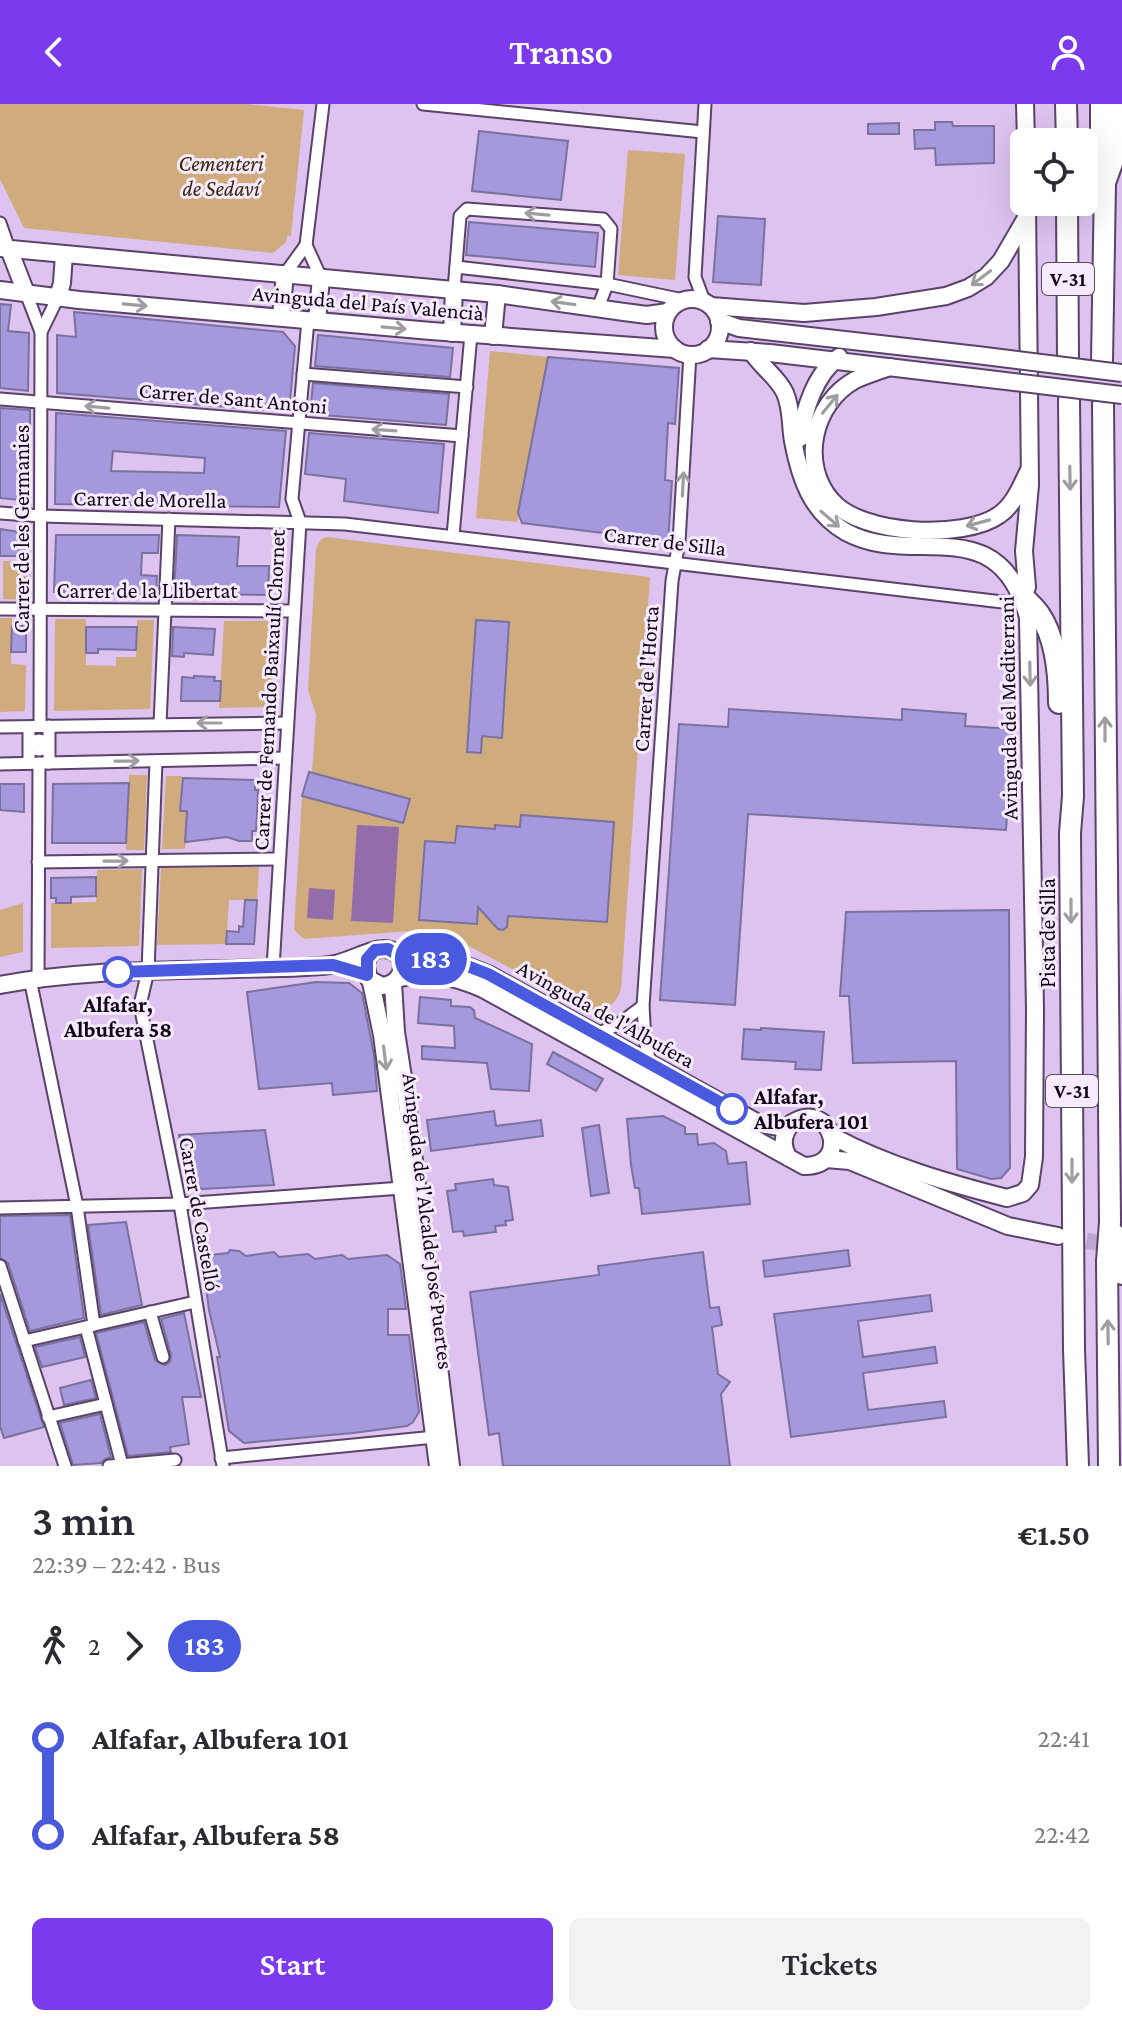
<!DOCTYPE html>
<html lang="en">
<head>
<meta charset="utf-8">
<style>
	body { margin:0; font-family:"Crimson Pro",serif; background:#f2f2f3; color:#2b2b33; height:100vh; display:flex; flex-direction:column; font-size:30px; white-space:nowrap }
	* { box-sizing:border-box; margin:0 }
	p { font-size:26px; color:#7c7c81 }
	.icon { flex:none; width:44px; height:44px; fill:none; stroke:currentColor; stroke-width:2; stroke-linecap:round; stroke-linejoin:round }
	.map { position:relative; height:1362px; overflow:hidden }
	.details { display:flex; flex-direction:column; background:#fff; flex:1 }
	.details>* { flex:none }
	.badge { padding:0 16px; border-radius:26px; font-size:28px; line-height:52px }
	.buttons { position:absolute; left:1010px; top:24px; display:grid; gap:16px }
	.buttons a { display:grid; place-items:center; width:88px; height:88px; border-radius:12px; background:#fff; box-shadow:0 8px 32px #0002; font-size:40px }
	.map>.badge { position:absolute; translate:-50% -50%; box-shadow:0 0 0 4px #fff }
	.legs { display:flex; align-items:center; gap:12px; height:88px; padding:0 32px; font-size:26px }
	.legs p { margin-inline-start:auto }
	.headline { display:flex; align-items:center; justify-content:space-between; height:136px; padding:0 32px }
	h1 { font-size:44px; font-weight:600; line-height:60px }
	.button { display:flex; gap:16px; margin-top:auto; padding:16px 32px }
	.button a { flex:1; height:92px; border-radius:12px; background:#7c3aed; color:#fff; font-size:32px; font-weight:600; line-height:92px; text-align:center }
	.button a+a { background:#f2f2f3; color:#2b2b33 }
	ul { padding:0 32px; list-style:none }
	li { display:flex; align-items:center; gap:28px; height:96px; font-size:30px }
	li i { display:grid; place-items:center; width:12px; height:100%; margin:0 10px; background:currentColor }
	li i::after { content:''; width:20px; height:20px; margin:-10px; border:6px solid; border-radius:50%; background:#fff }
	li p { margin-inline-start:auto }
	li:first-child i { background:linear-gradient(#0000 50%,currentColor 0) }
	li:last-child i { background:linear-gradient(currentColor 50%,#0000 0) }
	header { display:flex; justify-content:space-between; align-items:center; height:104px; padding:0 32px; background:#7c3aed; color:#fff; font-size:36px; font-weight:600 }
	.map>svg:first-child { display:block }
	.green { fill:#d0ab7d }
	.water { fill:#926da9 }
	.building { fill:#a598dc; stroke:#79719e; stroke-width:2; fill-rule:evenodd }
	.lines { fill:none; stroke-linecap:round; stroke-linejoin:round }
	.secondary-tunnel { stroke:#bfa6cf; stroke-width:16; stroke-dasharray:16 8; stroke-linecap:butt }
	.street-casing { stroke:#5a4269; stroke-width:15 }
	.secondary-casing { stroke:#5a4269; stroke-width:20 }
	.highway-casing { stroke:#5a4269; stroke-width:24 }
	.street { stroke:#fff; stroke-width:11 }
	.secondary { stroke:#fff; stroke-width:16 }
	.highway { stroke:#fff; stroke-width:20 }
	.secondary-bridge-casing { stroke:#5a4269; stroke-width:20; stroke-linecap:butt }
	.secondary-bridge { stroke:#fff; stroke-width:16 }
	.oneway { stroke:#a09ca2 }
	.line-1-casing { stroke:#fff; stroke-width:18 }
	.line-1 { stroke:#495adf; stroke-width:12 }
	.stop-1-dot { fill:#fff; stroke:#495adf; stroke-width:4 }
	.labels { text-anchor:middle; dominant-baseline:central; stroke-width:6; stroke-linejoin:round; paint-order:stroke }
	.shield { fill:#f6eafd; stroke:#564b5b; stroke-width:2 }
	.shield-label { font-size:20px; font-weight:bold; fill:#110716 }
	.park-label { font-size:22px; font-style:italic; fill:#3b270a; stroke:#f6eafd }
	.street-label { font-size:22px; fill:#110716; stroke:#f6eafd }
	.stop-label { font-size:22px; font-weight:bold; fill:#110716; stroke:#f6eafd }
</style>
</head>
<body>
<header><svg class="icon" aria-label="back" viewBox="0 0 24 24"><path d="M15 5l-7 7 7 7"/></svg>Transo<svg class="icon" aria-label="person" viewBox="0 0 24 24"><circle cx="12" cy="8" r="4"/><path d="M4 21q1-7 8-7t8 7"/></svg></header>
<div class="map">
<svg width="1122" height="1362" viewBox="0 0 1122 1362">
	<rect width="100%" height="100%" fill="#dec2f0"/>
	<g class="green">
		<path d="M0 0H247L304 6 291 132H287L286 138 273 149 24 124 0 75Z"/>
		<path d="M628 46 685 50 675 176 618 171Z"/>
		<path d="M490 247 548 253 517 418 476 414Z"/>
		<path d="M326 433 650 473 621 885C616 901 604 909 587 905L437 825 304 835 294 826 302 693 309 668 312 669 316 611 308 586 316 445 320 436Z"/>
		<path d="M3 457 27 458V496L3 495Z"/>
		<path d="M0 514H12L11 560 26 561 25 607 0 608Z"/>
		<path d="M55 515H86V561L116 562V553H136L137 516H154L150 605 54 607Z"/>
		<path d="M224 517H275L270 603 219 604Z"/>
		<path d="M129 671H147L144 746H126Z"/>
		<path d="M166 672H182L180 707H187L185 745H162Z"/>
		<path d="M259 763 257 796H229L226 840 157 841 161 764Z"/>
		<path d="M142 765 139 842 51 844V799L96 798 97 766Z"/>
		<path d="M23 799V848L0 853V806Z"/>
	</g>
	<g class="water">
		<path d="M357 721 399 723 393 819 351 817Z"/>
		<path d="M309 784 335 786 333 816 307 814Z"/>
	</g>
	<g class="building">
		<path d="M935 18H952L953 22H994V59L936 61 935 44 915 45 914 26H935Z"/>
		<path d="M899 19V30H868V20Z"/>
		<path d="M479 27 568 37 561 96 472 87Z"/>
		<path d="M718 112 765 115 761 181 713 178Z"/>
		<path d="M469 118 598 129 595 163 466 151Z"/>
		<path d="M0 200 11 201 8 227 29 229 28 287 0 284Z"/>
		<path d="M74 208 283 228 295 242 289 308 57 289V231L76 233Z"/>
		<path d="M318 231 453 244 450 273 315 262Z"/>
		<path d="M548 253 679 264 675 320 668 319 665 376 672 377 668 437 522 419 518 409Z"/>
		<path d="M313 279 449 290 446 321 310 310Z"/>
		<path d="M0 304 30 306V397L0 394Z"/>
		<path d="M56 309 286 327 279 403 55 400ZM113 347 205 354 204 369 111 367Z"/>
		<path d="M309 329 444 340 438 409 344 397 346 375 305 370Z"/>
		<path d="M0 425 27 429V452H0Z"/>
		<path d="M56 431H159L158 449H142L141 471 157 472 156 490 54 488Z"/>
		<path d="M177 431 239 433 237 462H269L268 491 174 490Z"/>
		<path d="M476 516 509 518 502 634 482 632 481 649 467 648Z"/>
		<path d="M12 522H26V548H11Z"/>
		<path d="M86 523H137L136 546 98 545V549H86Z"/>
		<path d="M173 523 215 525 213 551 184 549V553L172 552Z"/>
		<path d="M194 572 215 573 214 577H221L220 597H181L182 573 194 574Z"/>
		<path d="M729 605 902 616V605L966 610 965 622 1013 625 1006 726 748 710 735 901 660 896 679 620 728 623Z"/>
		<path d="M309 668 410 695 403 719 302 692Z"/>
		<path d="M183 674 255 676V686H258L257 711 256 727H252V737H239L227 733 185 738 187 707H180Z"/>
		<path d="M129 679 126 739H52L53 680Z"/>
		<path d="M0 680H24V708L0 706Z"/>
		<path d="M521 711 614 718 607 818 508 812 507 823 503 826 498 825 478 803 477 820 419 816 425 737 455 739 457 722 495 725V721L520 723Z"/>
		<path d="M96 773V792L71 793V799H56V794H51V774Z"/>
		<path d="M245 796H257L254 840H226L227 827 239 828V822L243 823Z"/>
		<path d="M1009 806 1010 1064 1001 1074 991 1075 957 1065 956 957 853 959 849 892H840L846 808Z"/>
		<path d="M316 878 349 879 362 889 374 951 377 987 333 991 332 979 259 985 247 888Z"/>
		<path d="M420 893 451 896V902L470 903 474 906 475 914 532 940 529 987 491 985 487 959 422 955V942L455 944 454 922 418 919Z"/>
		<path d="M761 924 824 928 821 966 795 965 796 958 742 955 744 925 761 926Z"/>
		<path d="M553 948 603 975 596 987 547 960Z"/>
		<path d="M494 1007 496 1022 541 1016 543 1032 431 1047 427 1016Z"/>
		<path d="M663 1012 685 1023V1030H697L698 1041 714 1039 726 1047 728 1060 746 1058 750 1100 642 1110 639 1084H635L631 1061 627 1015Z"/>
		<path d="M599 1021 609 1089 591 1092 582 1024Z"/>
		<path d="M265 1026 274 1081 202 1085 187 1074 179 1031Z"/>
		<path d="M493 1075 494 1081 508 1083 513 1116 505 1117 506 1121 495 1122 496 1128 464 1132 463 1127 453 1128 447 1087 456 1086 455 1080Z"/>
		<path d="M70 1111 84 1214 30 1227 8 1159 0 1154V1112Z"/>
		<path d="M126 1118 142 1201 101 1211 88 1121Z"/>
		<path d="M230 1146 239 1147 246 1152 274 1148 279 1153 308 1150 315 1155 342 1151 348 1155 387 1151 400 1160 406 1205H388V1231H409L419 1308 413 1318 407 1322 353 1329 244 1339 229 1327 217 1253H220L209 1206 202 1152 228 1149Z"/>
		<path d="M848 1146 850 1162 765 1173 763 1157Z"/>
		<path d="M703 1148 710 1204 719 1203 722 1221 712 1223 718 1270 730 1278 721 1290 730 1362H503L499 1329 489 1331 470 1188 599 1171 598 1162Z"/>
		<path d="M0 1190 44 1323 4 1334 0 1322Z"/>
		<path d="M930 1191 932 1207 858 1217 863 1253 935 1243 937 1259 863 1269 868 1306 944 1297 946 1313 791 1333 774 1210Z"/>
		<path d="M184 1209 201 1293H182L189 1340 170 1343 171 1348 128 1352 96 1229 144 1218 155 1256 165 1261 170 1258 171 1251 161 1215Z"/>
		<path d="M80 1233 85 1253 42 1263 35 1243Z"/>
		<path d="M91 1276 96 1294 64 1301 60 1284Z"/>
		<path d="M100 1310 111 1353 105 1355 101 1359 73 1361 60 1319Z"/>
	</g>
	<g class="lines">
		<path class="secondary-tunnel" d="M1063 1133 1119 1142"/>
		<defs>
			<g id="street">
				<path d="M423 0 703 28"/>
				<path d="M0 119 9 145"/>
				<path d="M306 141 321 174"/>
				<path d="M456 163 607 180 683 196"/>
				<path d="M285 170 306 141 323 0"/>
				<path d="M454 186 460 112 467 105 603 115 611 125 607 180 598 204"/>
				<path d="M26 189 41 228 40 622"/>
				<path d="M704 197 695 173 705 0"/>
				<path d="M41 228 58 193"/>
				<path d="M303 270 467 283"/>
				<path d="M0 295 462 332"/>
				<path d="M0 409 41 412 345 420 1011 499 1023 492"/>
				<path d="M453 432 471 230"/>
				<path d="M0 505 294 507"/>
				<path d="M160 620 169 415"/>
				<path d="M49 622V659"/>
				<path d="M0 623 287 619"/>
				<path d="M29 623V659"/>
				<circle cx="39" cy="641" r="5"/>
				<path d="M156 657 148 867 140 901 180 1100 223 1362"/>
				<path d="M0 660 285 654"/>
				<path d="M38 758 279 755"/>
				<path d="M273 864 300 418 292 395 308 216"/>
				<path d="M38 874 39 659"/>
				<path d="M30 875 77 1102 94 1221"/>
				<path d="M597 930 619 920 643 902"/>
				<path d="M650 959 645 936 643 902 672 477 679 438 690 250"/>
				<path d="M0 1104 180 1100 402 1084"/>
				<path d="M0 1162 65 1362"/>
				<path d="M150 1208 163 1253"/>
				<path d="M86 1223 122 1361"/>
				<path d="M24 1237 195 1198"/>
				<path d="M48 1313 106 1300"/>
				<path d="M221 1354 435 1333"/>
				<path d="M109 1362 175 1356"/>
			</g>
			<g id="secondary">
				<path d="M1025 0 1026 38"/>
				<path d="M0 144 497 190 624 208 647 211 668 208"/>
				<path d="M9 145 26 189"/>
				<path d="M0 186 79 196 431 227 675 245"/>
				<path d="M58 193 62 179 64 150"/>
				<circle cx="692" cy="223" r="28"/>
				<path d="M711 202 804 209 876 203 946 192 968 184 986 173 1001 157 1026 114"/>
				<path d="M281 213 285 170"/>
				<path d="M317 217 321 174"/>
				<path d="M719 217 739 224 977 251"/>
				<path d="M452 229 454 186"/>
				<path d="M493 232 497 190"/>
				<path d="M708 245 770 249 972 273"/>
				<path d="M751 247C761 263 777 272 785 289 792 305 790 320 793 337 800 374 811 408 846 428 913 465 997 403 1028 513L1035 905 1034 1053 1030 1081 1023 1089 1007 1094C948 1079 886 1061 832 1032"/>
				<path d="M890 263C878 267 866 271 855 276 813 299 799 360 832 397 861 431 964 436 999 411 1014 401 1021 382 1029 366"/>
				<path d="M800 334C804 306 815 270 839 253"/>
				<path d="M1023 492 1027 483 1024 447 1030 381 1027 98"/>
				<path d="M398 851 457 858 488 870 760 1020 787 1024"/>
				<path d="M399 874C433 869 451 871 483 885L804 1062C852 1063 832 994 792 1019 782 1030 781 1042 789 1054"/>
				<path d="M371 878 382 931 438 1362"/>
				<path d="M393 879 396 928 407 999 451 1362"/>
				<path d="M0 881C76 866 155 867 232 865 265 864 298 865 330 861 347 859 370 845 382 845 407 843 410 879 382 882L369 875 365 860 370 850"/>
				<path d="M826 1055 850 1057 1008 1122 1058 1132"/>
			</g>
			<g id="highway">
				<path d="M1066 0 1067 38"/>
				<path d="M1101 0V47L1105 79 1102 257"/>
				<path d="M1106 76 1117 45V0"/>
				<path d="M1067 98 1068 252"/>
				<path d="M1069 296 1073 692 1070 729 1074 1245 1078 1362"/>
				<path d="M1103 300 1110 1118 1107 1157 1109 1362"/>
				<path d="M1023 492C1028 498 1036 504 1040 511 1056 535 1059 571 1059 599"/>
				<path d="M1114 1130 1122 1156V1170"/>
			</g>
		</defs>
		<use href="#street" class="street-casing"/>
		<use href="#secondary" class="secondary-casing"/>
		<use href="#highway" class="highway-casing"/>
		<use href="#street" class="street"/>
		<use href="#secondary" class="secondary"/>
		<use href="#highway" class="highway"/>
		<defs>
			<g id="secondary-bridge">
				<path d="M977 251 1122 269"/>
				<path d="M972 273 1122 291"/>
			</g>
		</defs>
		<use href="#secondary-bridge" class="secondary-bridge-casing"/>
		<use href="#secondary-bridge" class="secondary-bridge"/>
	</g>
	<defs><path id="oneway-shaft" d="M-6 0H5M1.5-3L5.5 0L1.5 3" fill="none" stroke-width="1.6" stroke-linecap="round" stroke-linejoin="round" transform="scale(2)"/></defs>
	<g class="oneway">
		<use href="#oneway-shaft" transform="translate(537 110) rotate(-175)"/>
		<use href="#oneway-shaft" transform="translate(981 174) rotate(143)"/>
		<use href="#oneway-shaft" transform="translate(563 199) rotate(-172)"/>
		<use href="#oneway-shaft" transform="translate(135 201) rotate(5)"/>
		<use href="#oneway-shaft" transform="translate(394 224) rotate(5)"/>
		<use href="#oneway-shaft" transform="translate(830 300) rotate(-51)"/>
		<use href="#oneway-shaft" transform="translate(97 303) rotate(-175)"/>
		<use href="#oneway-shaft" transform="translate(384 326) rotate(-176)"/>
		<use href="#oneway-shaft" transform="translate(1070 374) rotate(89)"/>
		<use href="#oneway-shaft" transform="translate(683 380) rotate(-87)"/>
		<use href="#oneway-shaft" transform="translate(830 415) rotate(41)"/>
		<use href="#oneway-shaft" transform="translate(978 419) rotate(165)"/>
		<use href="#oneway-shaft" transform="translate(1030 570) rotate(89)"/>
		<use href="#oneway-shaft" transform="translate(209 619) rotate(180)"/>
		<use href="#oneway-shaft" transform="translate(1105 625) rotate(-90)"/>
		<use href="#oneway-shaft" transform="translate(127 657) rotate(-1)"/>
		<use href="#oneway-shaft" transform="translate(116 757) rotate(-1)"/>
		<use href="#oneway-shaft" transform="translate(1071 807) rotate(90)"/>
		<use href="#oneway-shaft" transform="translate(385 954) rotate(83)"/>
		<use href="#oneway-shaft" transform="translate(1072 1067) rotate(90)"/>
		<use href="#oneway-shaft" transform="translate(1108 1228) rotate(-91)"/>
	</g>
	<g class="lines">
		<defs>
			<path id="line-1" d="M118 868 333 861 367 871V855L375 846 388 845 398 851 457 858 488 870 732 1005"/>
		</defs>
		<use href="#line-1" class="line-1-casing"/>
		<use href="#line-1" class="line-1"/>
	</g>
	<g class="stop-1-dot">
		<circle cx="118" cy="868" r="14"/>
		<circle cx="732" cy="1005" r="14"/>
	</g>
	<g class="labels">
		<g class="shield">
			<rect x="1042" y="159" width="52" height="32" rx="6"/>
			<rect x="1046" y="971" width="52" height="32" rx="6"/>
		</g>
		<g class="shield-label">
			<text x="1068" y="175">V-31</text>
			<text x="1072" y="987">V-31</text>
		</g>
		<g class="park-label">
			<text x="221" y="59">Cementeri<tspan x="221" dy="25">de Sedaví</tspan></text>
		</g>
		<g class="street-label">
			<text transform="translate(368 199) rotate(5)">Avinguda del País Valencià</text>
			<text transform="translate(233 294) rotate(5)">Carrer de Sant Antoni</text>
			<text transform="translate(150 395) rotate(1)">Carrer de Morella</text>
			<text transform="translate(21 425) rotate(-90)">Carrer de les Germanies</text>
			<text transform="translate(665 437) rotate(7)">Carrer de Silla</text>
			<text x="147" y="486">Carrer de la Llibertat</text>
			<text transform="translate(646 575) rotate(-86)">Carrer de l'Horta</text>
			<text transform="translate(269 586) rotate(-87)">Carrer de Fernando Baixaulí Chornet</text>
			<text transform="translate(1008 604) rotate(-91)">Avinguda del Mediterrani</text>
			<text transform="translate(1047 829) rotate(-90)">Pista de Silla</text>
			<text transform="translate(606 910) rotate(29)">Avinguda de l'Albufera</text>
			<text transform="translate(200 1110) rotate(80)">Carrer de Castelló</text>
			<text transform="translate(428 1117) rotate(83)">Avinguda de l'Alcalde José Puertes</text>
		</g>
		<g class="stop-label">
			<text x="118" y="900">Alfafar,<tspan x="118" dy="25">Albufera 58</tspan></text>
			<text x="754" y="992" text-anchor="start">Alfafar,<tspan x="754" dy="25">Albufera 101</tspan></text>
		</g>
	</g>
</svg>
<div class="buttons">
<a><svg class="icon" aria-label="locate" viewBox="0 0 24 24"><circle cx="12" cy="12" r="6"/><path d="M12 2v4M12 18v4M2 12h4M18 12h4"/></svg></a>
</div>
<b class="badge" style="left:431px;top:855px;background:#495adf;color:#fff">183</b>
</div>
<section class="details">
<div class="headline"><div><h1>3 min</h1><p>22:39 – 22:42 · Bus</p></div><b>€1.50</b></div>
<div class="legs"><svg class="icon" aria-label="walk" viewBox="0 0 24 24"><circle cx="13" cy="4" r="2"/><path d="M13 8l-2 6 4 7M11 14l-3 7M7 12l3-4h3l4 4"/></svg>2<svg class="icon" aria-label="forward" viewBox="0 0 24 24"><path d="M9 5l7 7-7 7"/></svg><b class="badge" style="background:#495adf;color:#fff">183</b></div>
<ul>
<li><i style="color:#495adf"></i><b>Alfafar, Albufera 101</b><p>22:41</p></li>
<li><i style="color:#495adf"></i><b>Alfafar, Albufera 58</b><p>22:42</p></li>
</ul>
<div class="button"><a>Start</a><a>Tickets</a></div>
</section>
</body>
</html>
